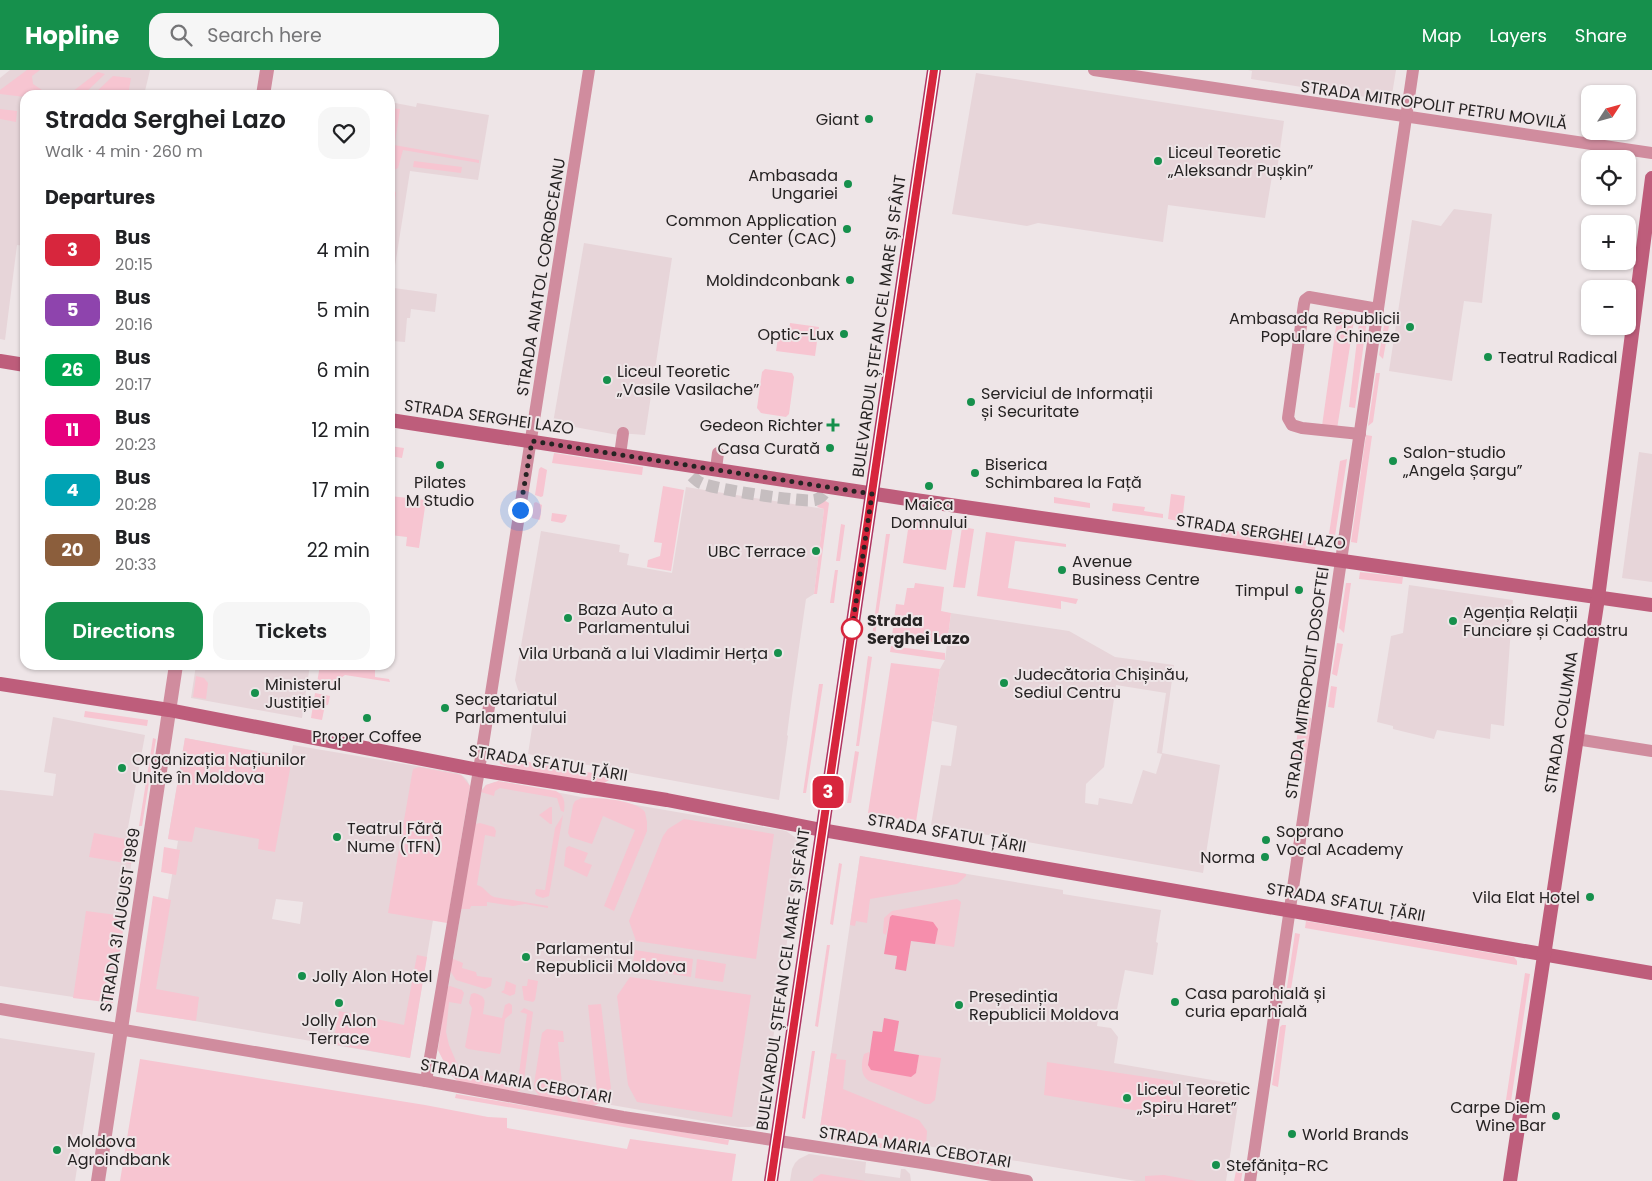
<!DOCTYPE html>
<html lang="en">
<head>
<meta charset="utf-8">
<style>
	body { margin:0; font-family:Poppins,sans-serif; background:#f6f6f6; color:#202124; height:100vh; display:flex; flex-direction:column; font-size:19px; white-space:nowrap }
	* { box-sizing:border-box; margin:0 }
	p { font-size:16px; color:#757577 }
	.icon { flex:none; width:28px; height:28px; fill:none; stroke:currentColor; stroke-width:2; stroke-linecap:round; stroke-linejoin:round }
	.map { position:relative; flex:1; overflow:hidden }
	.details { position:absolute; left:20px; top:20px; width:375px; height:580px; display:flex; flex-direction:column; background:#fff; border-radius:15px; box-shadow:0 1px 4px #0004 }
	.details>* { flex:none }
	.badge { padding:0 10px; border-radius:8px; font-size:18px; line-height:32px }
	.needle { width:32px; rotate:54deg }
	.tools { position:absolute; left:1581px; top:15px; display:grid; gap:10px }
	.tools a { display:grid; place-items:center; width:55px; height:55px; border-radius:10px; background:#fff; box-shadow:0 1px 4px #0004; font-size:25px }
	.you { position:absolute; width:25px; height:25px; margin:-12px; border:4px solid #fff; border-radius:50%; background:#1a73e8; box-shadow:0 0 0 8px #1a73e833 }
	.map>.badge { position:absolute; translate:-50% -50%; box-shadow:0 0 0 2px #fff }
	h2 { padding:0 25px; font-size:19px; line-height:45px }
	.round { display:grid; place-items:center; flex:none; width:52px; height:52px; border-radius:15px; background:#f6f6f6 }
	.summary { display:flex; align-items:center; justify-content:space-between; height:85px; padding:0 25px }
	h1 { font-size:24px; font-weight:600; line-height:38px }
	.cta { display:flex; gap:10px; margin-top:auto; padding:10px 25px }
	.cta a { flex:1; height:58px; border-radius:15px; background:#16904c; color:#fff; font-size:20px; font-weight:600; line-height:58px; text-align:center }
	.cta a+a { background:#f6f6f6; color:#202124 }
	ul { padding:0; list-style:none }
	li { display:flex; align-items:center; gap:15px; height:60px; padding:0 25px }
	li div { flex:1 }
	li b { display:block; font-size:19px }
	li em { font-style:normal }
	li .badge { min-width:55px; font-weight:700; text-align:center }
	header { display:flex; align-items:center; gap:30px; box-sizing:border-box; height:70px; padding:0 25px; background:#16904c; color:#fff }
	header strong { font-size:24px }
	nav { display:flex; gap:28px; margin-inline-start:auto; font-size:18px }
	.search { width:350px; height:45px; background:#f6f6f6; display:flex; align-items:center; gap:12px; box-sizing:border-box; padding:0 18px; border-radius:15px; color:#757577; font-size:19px }
	.map>svg:first-child { display:block }
	.built { fill:#e7d5d9; fill-rule:evenodd }
	.green { fill:#f7c5d1 }
	.water { fill:#f68eac }
	.lines { fill:none; stroke-linecap:round; stroke-linejoin:round }
	.minor-tunnel { stroke:#c6bec0; stroke-width:12; stroke-dasharray:12 6; stroke-linecap:butt }
	.minor { stroke:#d08c9e; stroke-width:12 }
	.tertiary { stroke:#d08c9e; stroke-width:14 }
	.secondary { stroke:#be5d7b; stroke-width:14 }
	.primary { stroke:#ae3561; stroke-width:14 }
	.line-casing { stroke:#fff; stroke-width:11 }
	.line { stroke:#d7263d; stroke-width:8 }
	.walk { stroke:#262323; stroke-width:5; stroke-dasharray:0 9 }
	.poi-dot { fill:#16904c; stroke:#eee5e7; stroke-width:2 }
	.stop-dot { fill:#fff; stroke:#d7263d; stroke-width:2.5 }
	.labels { text-anchor:middle; dominant-baseline:central; stroke-width:4; stroke-linejoin:round; paint-order:stroke }
	.street-label { font-size:16px; fill:#262323; stroke:#eee5e7 }
	.poi-label { font-size:16px; fill:#262323; stroke:#eee5e7; text-anchor:start }
	.stop-label { font-size:16px; font-weight:bold; fill:#262323; stroke:#eee5e7; text-anchor:start }
</style>
</head>
<body>
<header>
<strong>Hopline</strong>
<div class="search"><svg class="icon" aria-label="search" viewBox="0 0 24 24"><circle cx="10" cy="10" r="6"/><path d="M15 15l6 6"/></svg>Search here</div>
<nav><a>Map</a><a>Layers</a><a>Share</a></nav>
</header>
<div class="map">
<svg width="1652" height="1111" viewBox="0 0 1652 1111">
	<rect width="100%" height="100%" fill="#eee5e7"/>
	<g class="built">
		<path d="M10 0H150L144 25H25V176L17 175 5 270 0 269V8Z"/>
		<path d="M1248 0H1396L1391 31 1251 9 1252 1Z"/>
		<path d="M976 3 1284 51 1277 100H1273L1265 148 1168 135 1163 172 1038 153 1027 156 952 144Z"/>
		<path d="M390 32 416 37 417 33 489 45 478 110 410 101 392 215 394 218 437 224 435 242 411 239 410 248H407L405 272 392 271 390 284Z"/>
		<path d="M1454 139 1492 144 1482 233 1464 231 1452 311 1389 301 1412 150 1441 156Z"/>
		<path d="M584 173 672 188 645 365 619 363 618 365 553 353Z"/>
		<path d="M1639 382 1652 384V512L1622 508Z"/>
		<path d="M686 417 824 439 814 524 806 529 792 626 787 665 788 666 779 730 528 684 536 632 522 625 518 620 515 610 541 461 620 475 619 482 629 484 627 495 672 503Z"/>
		<path d="M1409 515 1513 530 1504 656 1491 654 1490 669 1437 660 1434 669 1393 659V656L1377 652 1391 566 1403 563Z"/>
		<path d="M951 543 1069 561 1115 587 1174 595 1162 683 1220 695 1203 803 931 755 941 695 951 696 957 656 932 651 940 599 945 590ZM1116 615 1166 623 1157 683 1162 684 1156 704 1143 700 1132 734 1099 728 1098 735 1085 733 1086 714 1104 697Z"/>
		<path d="M196 595H310L302 648 191 628Z"/>
		<path d="M53 647 145 665 127 763 135 765 113 933 0 916V720L53 726 56 704 44 702Z"/>
		<path d="M185 668 291 687 293 675 457 703 463 706 467 710 470 716 433 850 410 988 148 943 178 771 168 769ZM276 829 303 832 300 854 272 849Z"/>
		<path d="M495 712H505L586 728 601 729 781 760 786 761 796 768 800 781 762 1046 754 1056 750 1057H738L600 1033 592 1037 455 1009 452 1006 438 980 481 720 486 715Z"/>
		<path d="M860 786 1063 820V824L1161 840 1156 872 1158 873 1153 905 1125 900 1116 944 1099 942 1097 956 1111 958 1118 967 1114 993 1241 1015 1226 1111H1136L820 1058Z"/>
		<path d="M0 968 95 983 75 1111H0Z"/>
		<path d="M809 1084 866 1092 865 1103 900 1108 901 1099H905L910 1104 911 1111H790L792 1099 795 1093 799 1089Z"/>
	</g>
	<g class="green">
		<path d="M27 0H40L32 6 33 14 42 20 61 24 59 25H25V27L0 24V20Z"/>
		<path d="M98 2 105 4 83 25H68Z"/>
		<path d="M113 6 131 8 128 25H93Z"/>
		<path d="M390 38 400 39 395 72H393L395 60 390 54Z"/>
		<path d="M0 39 17 41 16 52 0 49Z"/>
		<path d="M394 75 479 90V93L403 80 398 98 390 102Z"/>
		<path d="M414 91 462 97 461 103 413 97Z"/>
		<path d="M390 120 395 121 396 123 390 165Z"/>
		<path d="M1338 242 1355 244 1337 359 1322 356Z"/>
		<path d="M1360 245 1367 250 1355 338 1349 337Z"/>
		<path d="M790 253 819 257 815 286 776 281 778 268 788 269Z"/>
		<path d="M1384 255 1389 256 1383 289 1379 285Z"/>
		<path d="M765 299 792 303 794 307 789 344 786 347 761 343 757 338 762 302Z"/>
		<path d="M1376 303H1380L1373 352 1368 356Z"/>
		<path d="M1366 365 1372 366 1357 473 1351 472Z"/>
		<path d="M390 376 404 378 402 388 390 386Z"/>
		<path d="M554 383 643 397 642 405 552 393Z"/>
		<path d="M1347 389 1335 466 1334 469 1329 464 1340 391Z"/>
		<path d="M541 397 547 400 543 426 541 427 535 425 539 399Z"/>
		<path d="M663 416 684 420 671 501 647 497 648 490 660 486 662 473 654 472Z"/>
		<path d="M1171 424 1185 426 1182 452 1168 449Z"/>
		<path d="M390 426 426 430 419 478 406 476 407 467 390 465Z"/>
		<path d="M1054 427 1090 433V438L1054 433Z"/>
		<path d="M822 429 829 433 817 524H814L824 439 817 437Z"/>
		<path d="M536 432 542 435 540 450 532 448 534 433Z"/>
		<path d="M1113 433 1145 437 1144 441 1163 444V448L1112 441Z"/>
		<path d="M552 443 567 445 565 451 562 453 551 451Z"/>
		<path d="M914 450 953 456 946 500 903 493 909 453Z"/>
		<path d="M841 454 845 455 840 491H836Z"/>
		<path d="M962 457 974 459 965 518 953 517Z"/>
		<path d="M1222 459 1316 472 1315 480 1221 467Z"/>
		<path d="M986 462 1066 474V477L1015 471 1008 518 1078 529 1076 534 1061 531V539L977 526Z"/>
		<path d="M886 464H890L875 566H872Z"/>
		<path d="M835 500H838L834 533H830Z"/>
		<path d="M1360 502 1403 507 1402 514 1359 509Z"/>
		<path d="M915 513 944 517 941 541 951 543 947 574 892 566 896 534 904 535 907 518H914Z"/>
		<path d="M1346 513H1351L1344 563 1339 558Z"/>
		<path d="M1337 573 1343 574 1337 606 1332 604Z"/>
		<path d="M891 576 945 583V590L890 582Z"/>
		<path d="M868 586 872 587 859 676H856Z"/>
		<path d="M891 593 940 599 916 752 868 743Z"/>
		<path d="M320 595H375V607L389 609 390 612 345 605 330 615 317 613Z"/>
		<path d="M196 606 204 608 208 613 206 629 193 627Z"/>
		<path d="M819 614H823L806 723H803Z"/>
		<path d="M1331 616 1337 617 1334 638 1328 637Z"/>
		<path d="M315 623 330 626 328 635H325L322 650 311 648Z"/>
		<path d="M85 641 148 650 147 656 84 647Z"/>
		<path d="M1300 645 1311 648 1307 693 1294 690Z"/>
		<path d="M153 668 156 669 142 756H139Z"/>
		<path d="M185 668 292 688 275 782 258 779 259 769 195 757 192 772 168 769Z"/>
		<path d="M855 681 859 682 851 733H847Z"/>
		<path d="M499 687 610 706 609 710 603 714 507 697 500 694Z"/>
		<path d="M419 697 461 705 470 716 447 853 388 843 412 704 413 699Z"/>
		<path d="M498 711 556 721C565 726 565 732 564 742L561 741 557 728 500 718 495 721 494 726 481 722 486 715Z"/>
		<path d="M582 728C596 727 636 730 645 742L647 752V761L614 841 604 836 635 760 603 746 592 774 570 767 568 763 573 735 575 731Z"/>
		<path d="M550 737H552V754H550L539 745Z"/>
		<path d="M563 745 549 826 543 828 537 826 535 824 536 819 545 820 555 758Z"/>
		<path d="M684 749 774 764 756 889 636 871 629 851 663 766 668 759Z"/>
		<path d="M480 753 494 757 496 761 495 767 485 765 477 815C485 817 487 824 494 827L548 836V838L525 834 513 836 487 832V836H471L470 839H460L475 754Z"/>
		<path d="M94 763 126 769 127 763 135 765 131 794 89 787Z"/>
		<path d="M569 776 588 783 584 792 592 795 587 807 564 796 566 778Z"/>
		<path d="M164 777 180 780 176 805 161 802Z"/>
		<path d="M860 786 966 804V806L957 814 870 829 867 853 856 851 855 856 850 855Z"/>
		<path d="M839 793 842 794 833 855 830 854Z"/>
		<path d="M153 826 171 830 156 919 199 927 196 951 136 942Z"/>
		<path d="M957 829 961 832 954 877 935 874 938 859 890 847 886 865 883 863 884 848 892 841Z"/>
		<path d="M86 841 125 846 113 933 73 928Z"/>
		<path d="M1306 851 1514 887 1517 891V895L1305 858Z"/>
		<path d="M1295 863 1300 864 1289 931 1285 930Z"/>
		<path d="M827 875H830L818 957 815 956Z"/>
		<path d="M635 880 693 889 691 907 632 898Z"/>
		<path d="M417 885 427 887 410 988 333 974 339 941 404 955Z"/>
		<path d="M451 888 463 893 462 898 476 902 477 906 492 908 491 916 485 919 456 910 451 902Z"/>
		<path d="M697 889 726 894 723 912 695 908Z"/>
		<path d="M1525 903 1530 904 1511 1031 1506 1030Z"/>
		<path d="M630 907 751 925 732 1047 637 1032 628 1015 617 926Z"/>
		<path d="M528 909 538 911 535 930 533 932 524 930 522 916H527Z"/>
		<path d="M506 911 516 915 515 924 510 926 501 922 504 920Z"/>
		<path d="M450 916 462 920 464 923 461 934 449 932 446 962 449 975 461 1003 518 1011 527 944 520 942 524 938 533 942 523 1017 517 1022 464 1015 455 1009 449 1002 438 980 447 917Z"/>
		<path d="M474 923C489 927 484 932 483 944L502 948 505 935 509 933 512 935V943L505 949 501 981 500 984 468 979 465 977 472 938 469 933 471 924Z"/>
		<path d="M601 934 611 1018C606 1036 593 1036 578 1035L577 1025 597 1022 588 935Z"/>
		<path d="M1282 955H1286L1278 1017 1272 1015 1280 957Z"/>
		<path d="M547 959 563 961 564 972H558L563 1025H571L572 1034 539 1026 535 1020 534 1014 542 963Z"/>
		<path d="M812 981H815L805 1049 802 1048Z"/>
		<path d="M869 982 868 995 916 1003 919 985 941 988 935 1030 930 1034H925L869 1011C860 1005 861 994 864 984Z"/>
		<path d="M831 983 837 984 836 989 846 990 843 1019 919 1050 927 1061 926 1076 820 1058Z"/>
		<path d="M140 989 425 1035 488 1047 507 1048V1058L627 1079 630 1069 736 1084 732 1111H120Z"/>
		<path d="M1047 992 1173 1011 1169 1046 1044 1025Z"/>
		<path d="M456 1024 729 1070 728 1075 455 1028Z"/>
		<path d="M828 1065 910 1078 909 1083 827 1069Z"/>
		<path d="M944 1083 1008 1094V1099L943 1088Z"/>
		<path d="M1238 1091 1244 1092 1241 1111H1234Z"/>
		<path d="M821 1104 866 1111H813V1109Z"/>
		<path d="M1164 1105 1197 1111H1145V1106Z"/>
	</g>
	<g class="water">
		<path d="M892 845 933 852 938 859 935 874 911 871 906 901 895 899 897 886 884 884 890 847Z"/>
		<path d="M884 948 899 951 894 981 919 985 916 1003 911 1007 871 1000 868 995 873 961 882 962Z"/>
	</g>
	<g class="lines">
		<path class="minor-tunnel" d="M692 406C695 409 698 412 701 413 712 419 805 433 815 430 822 428 825 423 827 417"/>
		<g class="minor">
			<path d="M1094 0 1652 83"/>
			<path d="M1360 364 1302 358 1292 355 1288 348 1304 234 1305 230 1309 227 1378 239"/>
			<path d="M620 385 623 363"/>
			<path d="M716 399 718 383"/>
			<path d="M1576 669 1652 681"/>
			<path d="M0 939 426 1011 623 1047 929 1094 1027 1111"/>
			<path d="M426 1011 479 700 589 0"/>
			<path d="M1250 1111 1413 0"/>
		</g>
		<g class="tertiary">
			<path d="M263 25 267 0"/>
			<path d="M98 1111 176 595"/>
		</g>
		<g class="secondary">
			<path d="M0 291 25 295"/>
			<path d="M390 350 908 429 1652 535"/>
			<path d="M0 614 169 640 479 700 667 730 822 760 1652 903"/>
			<path d="M1510 1111 1598 528 1652 108"/>
		</g>
		<path class="primary" d="M771 1111 934 0"/>
	</g>
	<g class="lines">
		<defs>
			<path id="line" d="M771 1111 934 0"/>
		</defs>
		<use href="#line" class="line-casing"/>
		<use href="#line" class="line"/>
		<path class="walk" d="M520 440 532 371 872 424 852 559"/>
	</g>
	<g class="poi-dot">
		<circle cx="869" cy="49" r="5"/>
		<circle cx="1158" cy="91" r="5"/>
		<circle cx="848" cy="114" r="5"/>
		<circle cx="847" cy="159" r="5"/>
		<circle cx="850" cy="210" r="5"/>
		<circle cx="1410" cy="257" r="5"/>
		<circle cx="844" cy="264" r="5"/>
		<circle cx="1488" cy="287" r="5"/>
		<circle cx="607" cy="310" r="5"/>
		<circle cx="971" cy="332" r="5"/>
		<path d="M830.5 347.5h5v5h5v5h-5v5h-5v-5h-5v-5h5z"/>
		<circle cx="830" cy="378" r="5"/>
		<circle cx="1393" cy="391" r="5"/>
		<circle cx="440" cy="395" r="5"/>
		<circle cx="975" cy="403" r="5"/>
		<circle cx="929" cy="416" r="5"/>
		<circle cx="816" cy="481" r="5"/>
		<circle cx="1062" cy="500" r="5"/>
		<circle cx="1299" cy="520" r="5"/>
		<circle cx="568" cy="548" r="5"/>
		<circle cx="1453" cy="551" r="5"/>
		<circle cx="778" cy="583" r="5"/>
		<circle cx="1004" cy="613" r="5"/>
		<circle cx="255" cy="623" r="5"/>
		<circle cx="445" cy="638" r="5"/>
		<circle cx="367" cy="648" r="5"/>
		<circle cx="122" cy="698" r="5"/>
		<circle cx="337" cy="767" r="5"/>
		<circle cx="1266" cy="770" r="5"/>
		<circle cx="1265" cy="787" r="5"/>
		<circle cx="1590" cy="827" r="5"/>
		<circle cx="526" cy="887" r="5"/>
		<circle cx="302" cy="906" r="5"/>
		<circle cx="1175" cy="932" r="5"/>
		<circle cx="339" cy="933" r="5"/>
		<circle cx="959" cy="935" r="5"/>
		<circle cx="1127" cy="1028" r="5"/>
		<circle cx="1556" cy="1046" r="5"/>
		<circle cx="1292" cy="1064" r="5"/>
		<circle cx="57" cy="1080" r="5"/>
		<circle cx="1216" cy="1095" r="5"/>
	</g>
	<circle class="stop-dot" cx="852" cy="559" r="10"/>
	<g class="labels">
		<g class="street-label">
			<text transform="translate(1434 35) rotate(8)">STRADA MITROPOLIT PETRU MOVILĂ</text>
			<text transform="translate(541 207) rotate(-81)">STRADA ANATOL COROBCEANU</text>
			<text transform="translate(879 256) rotate(-82)">BULEVARDUL ȘTEFAN CEL MARE ȘI SFÂNT</text>
			<text transform="translate(489 347) rotate(8)">STRADA SERGHEI LAZO</text>
			<text transform="translate(1261 462) rotate(8)">STRADA SERGHEI LAZO</text>
			<text transform="translate(1307 613) rotate(-82)">STRADA MITROPOLIT DOSOFTEI</text>
			<text transform="translate(1561 652) rotate(-81)">STRADA COLUMNA</text>
			<text transform="translate(548 693) rotate(9)">STRADA SFATUL ȚĂRII</text>
			<text transform="translate(947 763) rotate(10)">STRADA SFATUL ȚĂRII</text>
			<text transform="translate(1346 832) rotate(10)">STRADA SFATUL ȚĂRII</text>
			<text transform="translate(120 850) rotate(-81)">STRADA 31 AUGUST 1989</text>
			<text transform="translate(783 909) rotate(-82)">BULEVARDUL ȘTEFAN CEL MARE ȘI SFÂNT</text>
			<text transform="translate(516 1011) rotate(10)">STRADA MARIA CEBOTARI</text>
			<text transform="translate(915 1077) rotate(9)">STRADA MARIA CEBOTARI</text>
		</g>
		<g class="poi-label">
			<text x="859" y="49" text-anchor="end">Giant</text>
			<text x="1168" y="82">Liceul Teoretic<tspan x="1168" dy="18">„Aleksandr Pușkin”</tspan></text>
			<text x="838" y="105" text-anchor="end">Ambasada<tspan x="838" dy="18">Ungariei</tspan></text>
			<text x="837" y="150" text-anchor="end">Common Application<tspan x="837" dy="18">Center (CAC)</tspan></text>
			<text x="840" y="210" text-anchor="end">Moldindconbank</text>
			<text x="1400" y="248" text-anchor="end">Ambasada Republicii<tspan x="1400" dy="18">Populare Chineze</tspan></text>
			<text x="834" y="264" text-anchor="end">Optic-Lux</text>
			<text x="1498" y="287">Teatrul Radical</text>
			<text x="617" y="301">Liceul Teoretic<tspan x="617" dy="18">„Vasile Vasilache”</tspan></text>
			<text x="981" y="323">Serviciul de Informații<tspan x="981" dy="18">și Securitate</tspan></text>
			<text x="823" y="355" text-anchor="end">Gedeon Richter</text>
			<text x="820" y="378" text-anchor="end">Casa Curată</text>
			<text x="1403" y="382">Salon-studio<tspan x="1403" dy="18">„Angela Șargu”</tspan></text>
			<text x="985" y="394">Biserica<tspan x="985" dy="18">Schimbarea la Față</tspan></text>
			<text x="440" y="412" text-anchor="middle">Pilates<tspan x="440" dy="18">M Studio</tspan></text>
			<text x="929" y="434" text-anchor="middle">Maica<tspan x="929" dy="18">Domnului</tspan></text>
			<text x="806" y="481" text-anchor="end">UBC Terrace</text>
			<text x="1072" y="491">Avenue<tspan x="1072" dy="18">Business Centre</tspan></text>
			<text x="1289" y="520" text-anchor="end">Timpul</text>
			<text x="578" y="539">Baza Auto a<tspan x="578" dy="18">Parlamentului</tspan></text>
			<text x="1463" y="542">Agenția Relații<tspan x="1463" dy="18">Funciare și Cadastru</tspan></text>
			<text x="768" y="583" text-anchor="end">Vila Urbană a lui Vladimir Herța</text>
			<text x="1014" y="604">Judecătoria Chișinău,<tspan x="1014" dy="18">Sediul Centru</tspan></text>
			<text x="265" y="614">Ministerul<tspan x="265" dy="18">Justiției</tspan></text>
			<text x="455" y="629">Secretariatul<tspan x="455" dy="18">Parlamentului</tspan></text>
			<text x="367" y="666" text-anchor="middle">Proper Coffee</text>
			<text x="132" y="689">Organizația Națiunilor<tspan x="132" dy="18">Unite în Moldova</tspan></text>
			<text x="347" y="758">Teatrul Fără<tspan x="347" dy="18">Nume (TFN)</tspan></text>
			<text x="1276" y="761">Soprano<tspan x="1276" dy="18">Vocal Academy</tspan></text>
			<text x="1255" y="787" text-anchor="end">Norma</text>
			<text x="1580" y="827" text-anchor="end">Vila Elat Hotel</text>
			<text x="536" y="878">Parlamentul<tspan x="536" dy="18">Republicii Moldova</tspan></text>
			<text x="312" y="906">Jolly Alon Hotel</text>
			<text x="1185" y="923">Casa parohială și<tspan x="1185" dy="18">curia eparhială</tspan></text>
			<text x="969" y="926">Președinția<tspan x="969" dy="18">Republicii Moldova</tspan></text>
			<text x="339" y="950" text-anchor="middle">Jolly Alon<tspan x="339" dy="18">Terrace</tspan></text>
			<text x="1137" y="1019">Liceul Teoretic<tspan x="1137" dy="18">„Spiru Haret”</tspan></text>
			<text x="1546" y="1037" text-anchor="end">Carpe Diem<tspan x="1546" dy="18">Wine Bar</tspan></text>
			<text x="1302" y="1064">World Brands</text>
			<text x="67" y="1071">Moldova<tspan x="67" dy="18">Agroindbank</tspan></text>
			<text x="1226" y="1095">Stefănița-RC</text>
		</g>
		<g class="stop-label">
			<text x="867" y="550">Strada<tspan x="867" dy="18">Serghei Lazo</tspan></text>
		</g>
	</g>
</svg>
<div class="tools">
<a><svg class="needle" viewBox="-14 -14 28 28"><path d="M0-13l5 13h-10z" fill="#e53935"/><path d="M0 13l5-13h-10z" fill="#757577"/></svg></a>
<a><svg class="icon" aria-label="locate" viewBox="0 0 24 24"><circle cx="12" cy="12" r="6"/><path d="M12 2v4M12 18v4M2 12h4M18 12h4"/></svg></a>
<a>+</a>
<a>−</a>
</div>
<div class="you" style="left:520px;top:440px"></div>
<b class="badge" style="left:828px;top:722px;background:#d7263d;color:#fff">3</b>
<section class="details">
<div class="summary"><div><h1>Strada Serghei Lazo</h1><p>Walk · 4 min · 260 m</p></div><a class="round"><svg class="icon" aria-label="heart" viewBox="0 0 24 24"><path d="M12 20l-8-8c-3-5 5-10 8-4 3-6 11-1 8 4z"/></svg></a></div>
<h2>Departures</h2>
<ul>
<li><span class="badge" style="background:#d7263d;color:#fff">3</span><div><b>Bus</b><p>20:15</p></div><em>4 min</em></li>
<li><span class="badge" style="background:#8e44ad;color:#fff">5</span><div><b>Bus</b><p>20:16</p></div><em>5 min</em></li>
<li><span class="badge" style="background:#00a651;color:#fff">26</span><div><b>Bus</b><p>20:17</p></div><em>6 min</em></li>
<li><span class="badge" style="background:#e6007e;color:#fff">11</span><div><b>Bus</b><p>20:23</p></div><em>12 min</em></li>
<li><span class="badge" style="background:#00a3b4;color:#fff">4</span><div><b>Bus</b><p>20:28</p></div><em>17 min</em></li>
<li><span class="badge" style="background:#8b5e3c;color:#fff">20</span><div><b>Bus</b><p>20:33</p></div><em>22 min</em></li>
</ul>
<div class="cta"><a>Directions</a><a>Tickets</a></div>
</section>
</div>
</body>
</html>
